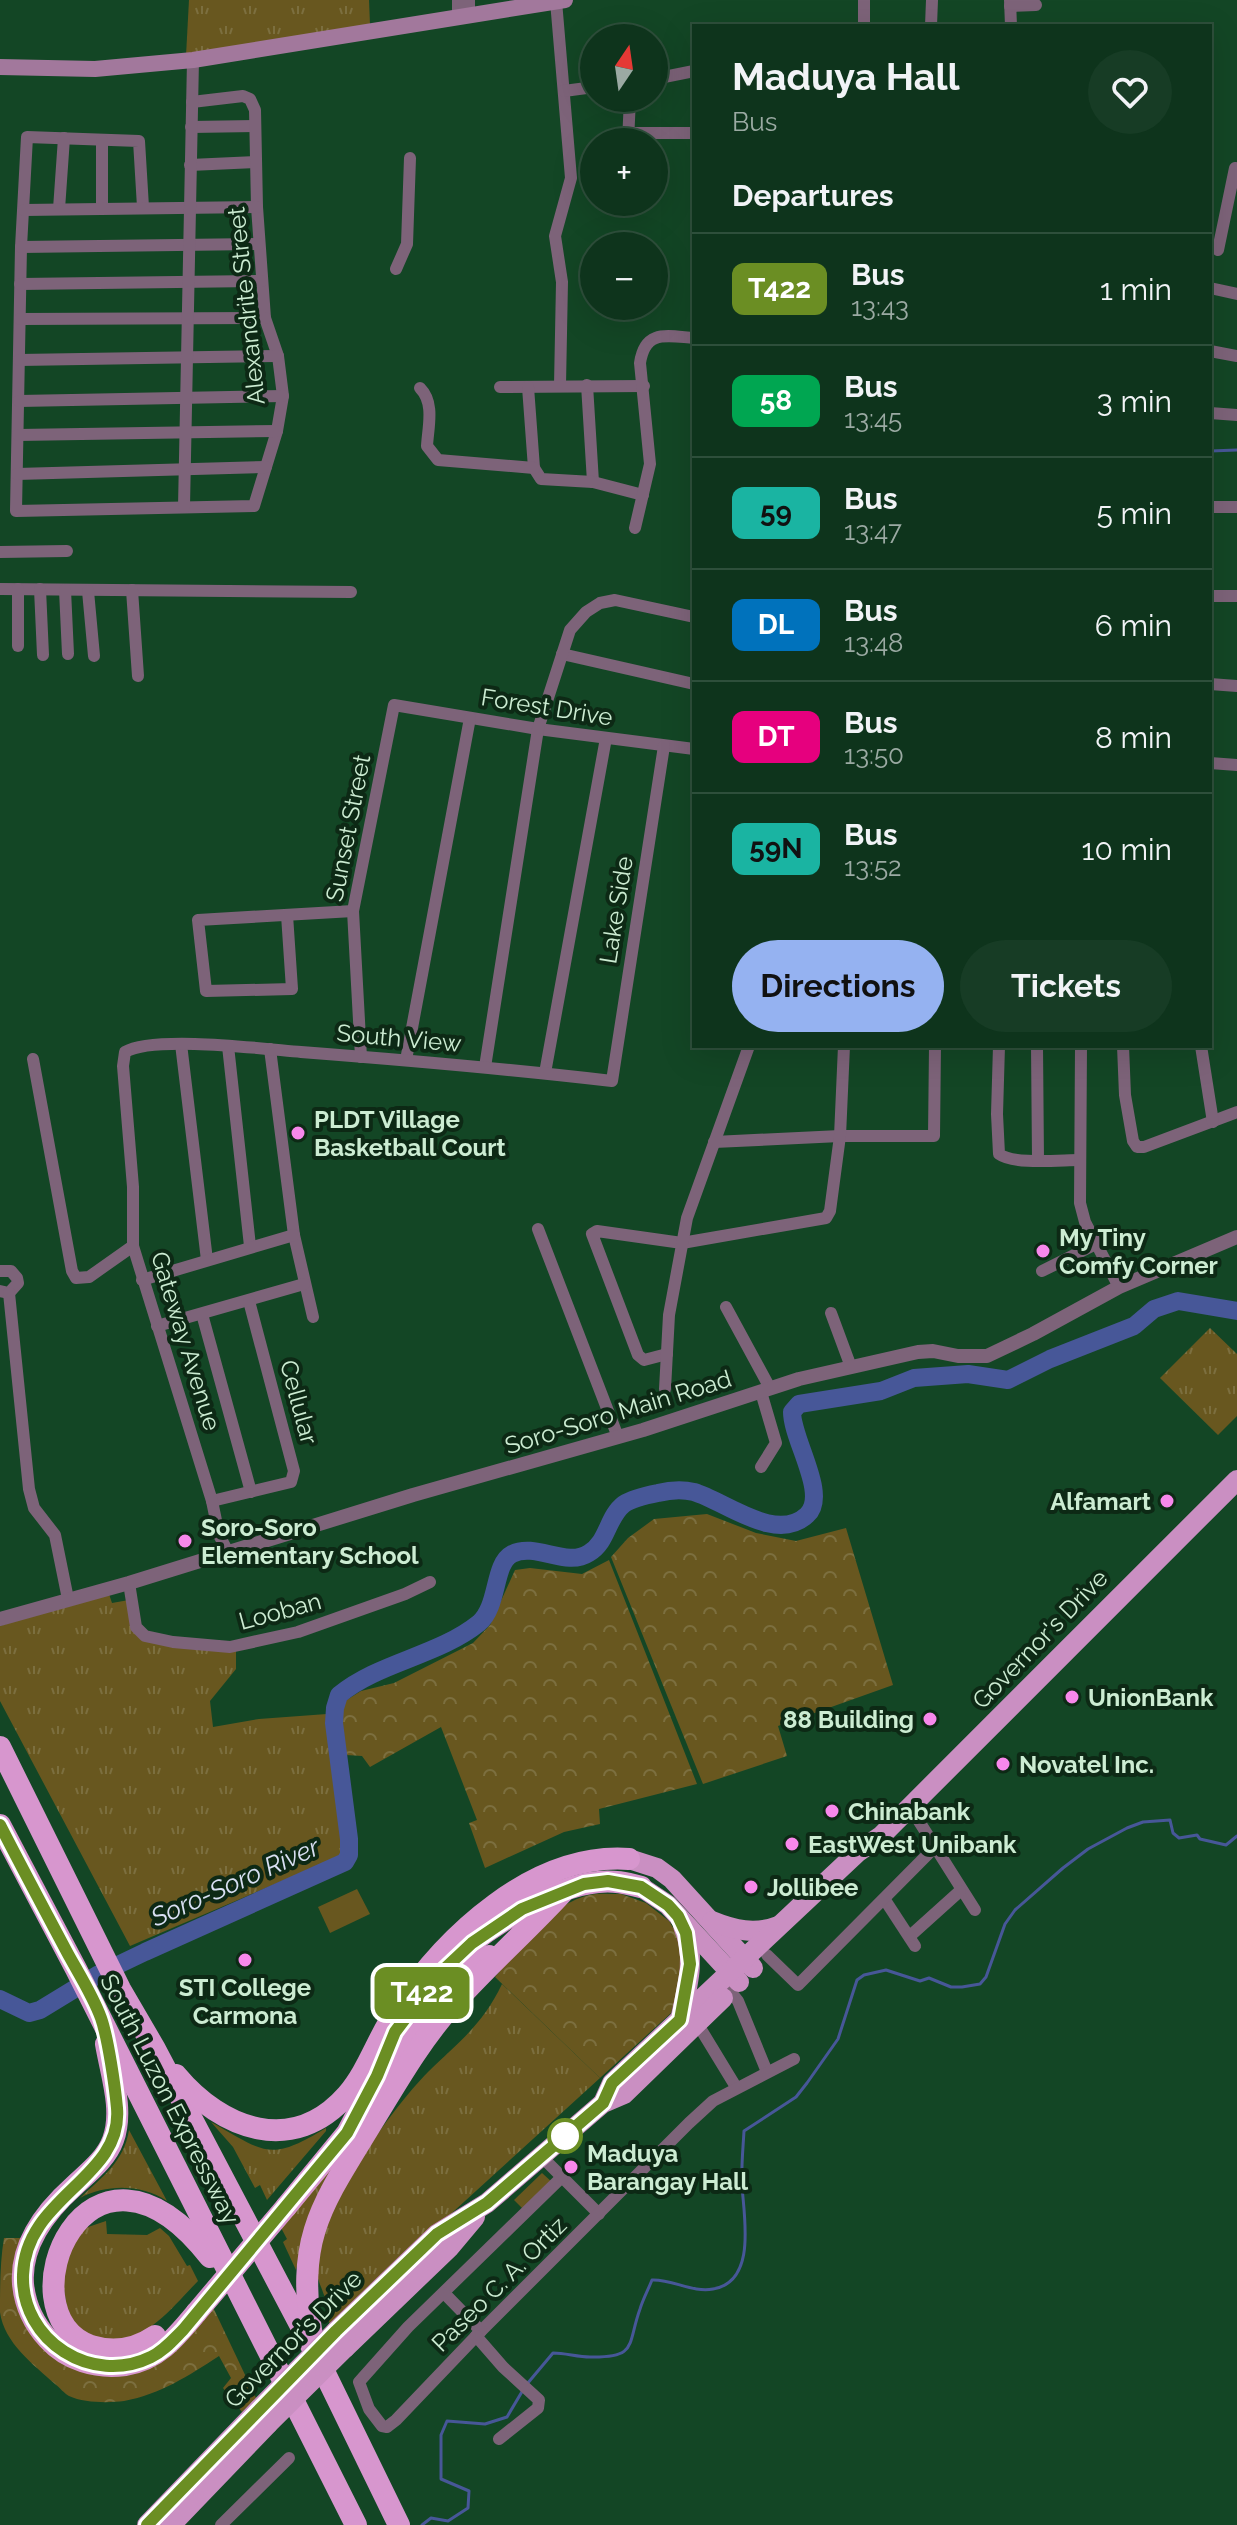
<!DOCTYPE html>
<html lang="en">
<head>
<meta charset="utf-8">
<style>
	body { margin:0; font-family:Raleway,sans-serif; background:#173c25; color:#f1f3f6; height:100vh; display:flex; flex-direction:column; font-size:30px; white-space:nowrap }
	* { box-sizing:border-box; margin:0 }
	p { font-size:26px; color:#9baaa3 }
	.icon { flex:none; width:44px; height:44px; fill:none; stroke:currentColor; stroke-width:2; stroke-linecap:round; stroke-linejoin:round }
	.map { position:relative; flex:1; overflow:hidden }
	.panel { position:absolute; left:692px; top:24px; width:520px; height:1024px; display:flex; flex-direction:column; background:#0e341c; border-radius:0px; box-shadow:0 8px 32px #0002,0 0 0 2px #2e4f3b }
	.panel>* { flex:none }
	.badge { padding:0 16px; border-radius:12px; font-size:28px; line-height:52px }
	.needle { width:52px; rotate:13deg }
	.fabs { position:absolute; left:580px; top:24px; display:grid; gap:16px }
	.fabs a { display:grid; place-items:center; width:88px; height:88px; border-radius:50%; background:#0e341c; box-shadow:0 8px 32px #0002,0 0 0 2px #2e4f3b; font-size:40px }
	.map>.badge { position:absolute; translate:-50% -50%; box-shadow:0 0 0 4px #fff }
	h2 { padding:0 40px; font-size:30px; line-height:72px }
	.round { display:grid; place-items:center; flex:none; width:84px; height:84px; border-radius:42px; background:#173c25 }
	.overview { display:flex; align-items:center; justify-content:space-between; height:136px; padding:0 40px }
	h1 { font-size:38px; font-weight:700; line-height:60px }
	.cta { display:flex; gap:16px; margin-top:auto; padding:16px 40px }
	.cta a { flex:1; height:92px; border-radius:48px; background:#95b2f1; color:#111; font-size:32px; font-weight:700; line-height:92px; text-align:center }
	.cta a+a { background:#173c25; color:#f1f3f6 }
	ul { padding:0; list-style:none }
	li { display:flex; align-items:center; gap:24px; height:112px; padding:0 40px; border-top:2px solid #2e4f3b }
	li div { flex:1 }
	li b { display:block; font-size:30px }
	li em { font-style:normal }
	li .badge { min-width:88px; font-weight:700; text-align:center }
	.map>svg:first-child { display:block }
	.grass { fill:url(#grass-tufts) }
	.forest { fill:url(#forest-crowns) }
	.pitch { fill:#68571f }
	.lines { fill:none; stroke-linecap:round; stroke-linejoin:round }
	.stream { stroke:#475798; stroke-width:3 }
	.river { stroke:#475798; stroke-width:18 }
	.minor { stroke:#7d6379; stroke-width:12 }
	.tertiary { stroke:#7d6379; stroke-width:14 }
	.secondary { stroke:#a2789c; stroke-width:16 }
	.trunk { stroke:#ca8fc2; stroke-width:20 }
	.motorway { stroke:#d796ce; stroke-width:22 }
	.trunk-bridge { stroke:#ca8fc2; stroke-width:20 }
	.motorway-bridge { stroke:#d796ce; stroke-width:22 }
	.line-casing { stroke:#fff; stroke-width:18 }
	.line { stroke:#6b8e23; stroke-width:12 }
	.poi-dot { fill:#f788eb; stroke:#0d2915; stroke-width:3 }
	.stop-dot { fill:#fff; stroke:#6b8e23; stroke-width:4 }
	.labels { text-anchor:middle; dominant-baseline:central; stroke-width:8; stroke-linejoin:round; paint-order:stroke }
	.street-label { font-size:24px; fill:#ccecd2; stroke:#0d2915 }
	.poi-label { font-size:24px; font-weight:bold; fill:#ccecd2; stroke:#0d2915; text-anchor:start }
	.water-label { font-size:26px; font-style:italic; fill:#d9e0f3; stroke:#0d2915 }
</style>
</head>
<body>
<div class="map">
<svg width="1237" height="2525" viewBox="0 0 1237 2525">
	<defs>
		<pattern id="grass-tufts" width="24" height="20" patternUnits="userSpaceOnUse" patternTransform="scale(2)"><rect width="24" height="20" fill="#68571f"/><path d="M3 7l-1-3M5 7V3M7 7l1-3M15 17l-1-3M17 17v-4M19 17l1-3" fill="none" stroke="#7c6f3f"/></pattern>
		<pattern id="forest-crowns" width="20" height="18" patternUnits="userSpaceOnUse" patternTransform="scale(2)"><rect width="20" height="18" fill="#68571f"/><path d="M2 6a3 3 0 1 1 6 0M12 15a3 3 0 1 1 6 0" fill="none" stroke="#7c6f3f"/></pattern>
	</defs>
	<rect width="100%" height="100%" fill="#134625"/>
	<g class="grass">
		<path d="M189 0H369L370 25 186 56Z"/>
		<path d="M1210 1328 1237 1354V1416L1218 1435 1160 1378Z"/>
		<path d="M108 1591 112 1603 129 1600 135 1630 236 1651V1669L210 1701 213 1727 259 1719 327 1714 342 1840 341 1856 130 1946 0 1701V1626Z"/>
		<path d="M502 1984 600 2078 330 2324 325 2313 329 2311C327 2300 317 2279 316 2271 312 2218 392 2108 428 2072 459 2042 483 2024 502 1984Z"/>
		<path d="M211 2122C265 2152 269 2163 326 2128V2131L267 2200 260 2185 255 2188 233 2147Z"/>
		<path d="M129 2130 167 2201C141 2184 107 2184 80 2198 102 2177 124 2162 129 2130Z"/>
		<path d="M354 2141 303 2241 296 2270 283 2242 287 2239 279 2224Z"/>
		<path d="M106 2221 107 2234 147 2235 160 2228 169 2236 187 2266 190 2265 198 2281C172 2307 143 2348 101 2339 90 2337 78 2327 69 2321L60 2264 85 2228Z"/>
	</g>
	<g class="forest">
		<path d="M707 1514 756 1533 796 1541 846 1528 893 1685 778 1726 787 1756 703 1784 611 1557 628 1538 654 1519Z"/>
		<path d="M609 1560 697 1784 599 1809 600 1824 564 1832 485 1868 469 1823 477 1820 441 1727 370 1767 362 1756 346 1755 341 1716 345 1701 361 1691 394 1683 473 1643 490 1625 515 1570 530 1568 582 1574Z"/>
		<path d="M621 1894 646 1903 669 1921 682 1942 680 1985 671 2013 600 2078 495 1977C521 1946 547 1906 589 1895 599 1893 611 1894 621 1894Z"/>
		<path d="M4 2238H22L16 2295 100 2373 211 2303 256 2398 242 2412 223 2388 231 2378 219 2356C188 2376 161 2394 124 2401 109 2403 84 2403 69 2396 65 2394 59 2387 55 2384 34 2365 4 2343 0 2312 0 2289 0 2261 4 2238Z"/>
	</g>
	<g class="pitch">
		<path d="M357 1889 370 1914 330 1933 318 1907Z"/>
		<path d="M542 2173 553 2183 525 2211 514 2200Z"/>
	</g>
	<g class="lines">
		<g class="stream">
			<path d="M1210 451 1237 450"/>
			<path d="M527 2384 553 2353C566 2353 577 2357 590 2357 638 2358 627 2345 640 2309 643 2299 648 2290 652 2280 672 2279 693 2293 713 2289 757 2282 744 2217 742 2186 741 2168 743 2149 744 2131L796 2097 807 2083 838 2039 857 1980 864 1975 886 1970 920 1981 929 1978 951 1987H962L980 1984 986 1977 1005 1924 1015 1910 1063 1868 1088 1849 1127 1828 1143 1822 1170 1820 1173 1833 1179 1838 1197 1835 1200 1839 1226 1845 1237 1836"/>
			<path d="M422 2525 431 2518 448 2521 468 2508 469 2491 441 2479V2435L447 2421 485 2424 507 2417 523 2390"/>
		</g>
		<path class="river" d="M0 1999 29 2013 40 2010 99 1974 145 1952 345 1862 349 1855V1839L334 1723 335 1708 339 1695C379 1662 438 1656 479 1623 499 1606 493 1564 512 1554 536 1542 566 1568 589 1553 608 1542 607 1517 624 1504 633 1498 648 1495 658 1493 670 1490 682 1489 694 1492 725 1501 776 1544 807 1515 829 1495 792 1440 792 1412L799 1404 881 1391 914 1378 968 1374 1008 1380 1050 1359 1134 1326 1154 1309 1178 1301 1237 1311"/>
		<g class="minor">
			<path d="M469 0V16"/>
			<path d="M1010 0 1011 26"/>
			<path d="M556 1 571 178 555 236 562 282 560 385"/>
			<path d="M1010 6 1036 5"/>
			<path d="M458 18V0"/>
			<path d="M864 26V0"/>
			<path d="M931 26 932 0"/>
			<path d="M654 79 694 71"/>
			<path d="M564 91 594 87"/>
			<path d="M191 127 255 126"/>
			<path d="M629 133H694"/>
			<path d="M628 142 630 98"/>
			<path d="M190 165 256 162"/>
			<path d="M143 207 139 141 27 137 21 247 16 511 254 506 277 431 283 396 278 356 265 318 257 207 255 110 250 99 243 96 192 102"/>
			<path d="M102 208V140"/>
			<path d="M59 209 64 138"/>
			<path d="M24 210 257 207"/>
			<path d="M21 247 259 244"/>
			<path d="M1218 250 1235 168"/>
			<path d="M396 269 407 244 410 158"/>
			<path d="M20 284 262 281"/>
			<path d="M1210 288 1237 294"/>
			<path d="M20 319 265 318"/>
			<path d="M1210 351 1237 356"/>
			<path d="M19 360 278 356"/>
			<path d="M587 385 593 482"/>
			<path d="M500 387 644 386"/>
			<path d="M528 387 534 468 541 479 593 482 643 495"/>
			<path d="M420 388C435 403 428 427 427 446L438 460 534 468"/>
			<path d="M19 401 283 396"/>
			<path d="M1210 413 1237 415"/>
			<path d="M18 435 277 431"/>
			<path d="M17 474 266 467"/>
			<path d="M184 507 193 60"/>
			<path d="M1210 507H1237"/>
			<path d="M635 528 650 464 640 363C645 329 667 336 694 338"/>
			<path d="M0 552 67 551"/>
			<path d="M0 589 351 592"/>
			<path d="M18 589V646"/>
			<path d="M40 589 43 655"/>
			<path d="M65 590 68 654"/>
			<path d="M132 590 138 676"/>
			<path d="M88 591 94 656"/>
			<path d="M1210 596H1237"/>
			<path d="M562 654 694 684"/>
			<path d="M1210 684 1237 686"/>
			<path d="M1210 763 1237 765"/>
			<path d="M287 915 292 989 206 991 198 920 353 911"/>
			<path d="M181 1044 207 1260"/>
			<path d="M228 1046 250 1246"/>
			<path d="M999 1046 997 1114 999 1154C1014 1165 1060 1160 1080 1160"/>
			<path d="M1037 1046 1038 1160"/>
			<path d="M1081 1046 1080 1203 1085 1222 1119 1287"/>
			<path d="M1123 1046 1125 1095 1133 1141 1137 1147H1144L1237 1112"/>
			<path d="M1201 1046 1213 1122"/>
			<path d="M270 1049 294 1235 313 1317"/>
			<path d="M361 1057 353 911 394 705 538 729 694 749"/>
			<path d="M33 1059 72 1271 76 1278 89 1277 133 1246"/>
			<path d="M406 1060 470 718"/>
			<path d="M485 1067 538 729 570 630 586 612 600 603 615 600 694 617"/>
			<path d="M545 1073 606 738"/>
			<path d="M714 1142 840 1136H934L935 1046"/>
			<path d="M538 1229 618 1437"/>
			<path d="M0 1271H11L17 1278 18 1283 9 1293 0 1291"/>
			<path d="M1042 1271 1096 1244"/>
			<path d="M142 1280 294 1235"/>
			<path d="M9 1293 29 1489 34 1508 55 1535 68 1599"/>
			<path d="M726 1307 770 1388"/>
			<path d="M831 1313 851 1367"/>
			<path d="M202 1314 251 1492"/>
			<path d="M157 1326 304 1284"/>
			<path d="M667 1354 644 1360 638 1355 592 1234 597 1231 682 1243 826 1218 830 1211 840 1136 844 1046"/>
			<path d="M665 1389 669 1315 687 1218 749 1046"/>
			<path d="M761 1392 776 1443 761 1467"/>
			<path d="M212 1501 291 1482 294 1471 249 1301"/>
			<path d="M228 1552 219 1535 212 1501 133 1246V1187L123 1066 125 1052C154 1035 264 1049 301 1052 405 1060 509 1069 612 1081L664 746"/>
			<path d="M129 1583 136 1627 145 1636 173 1642 230 1647 298 1632 405 1594 430 1582"/>
			<path d="M910 1807 975 1910"/>
			<path d="M885 1900 915 1946"/>
			<path d="M910 1936 960 1891"/>
			<path d="M767 1955 798 1985 935 1847"/>
			<path d="M730 1991 738 2001 767 2072"/>
			<path d="M697 2023 736 2087"/>
			<path d="M541 2156 599 2214"/>
			<path d="M562 2177 408 2327 359 2382 369 2409 382 2426 387 2427 396 2420 481 2331 689 2123 713 2101 794 2059"/>
			<path d="M444 2293 481 2331"/>
			<path d="M476 2336 503 2367 539 2400 538 2408 499 2439"/>
			<path d="M221 2525 289 2458"/>
		</g>
		<path class="tertiary" d="M0 1619 129 1583 413 1495 643 1430 799 1379 918 1352 933 1351 958 1356H987L1033 1334 1119 1287 1237 1237"/>
		<path class="secondary" d="M0 67 95 69 193 60 565 0"/>
		<g class="trunk">
			<path d="M629 1859 657 1868 672 1879 753 1968"/>
			<path d="M641 1887 668 1905 739 1982"/>
			<path d="M712 1921C734 1930 755 1935 778 1926"/>
			<path d="M680 2020C687 1989 697 1956 683 1926"/>
			<path d="M603 2103 612 2083 858 1852 881 1836 1237 1480"/>
			<path d="M336 2331 437 2234 487 2203 603 2103 624 2094 723 1998"/>
			<path d="M345 2348 449 2248 475 2217"/>
			<path d="M147 2525 259 2409"/>
			<path d="M171 2525 268 2424"/>
		</g>
		<g class="motorway">
			<path d="M0 1747 120 1989 155 2049 315 2353 399 2525"/>
			<path d="M0 1825 76 1969 356 2525"/>
			<path d="M444 1968C478 1932 549 1887 598 1882 613 1880 626 1883 641 1887"/>
			<path d="M106 2044C111 2074 124 2110 113 2140 106 2159 89 2172 74 2186 46 2211 20 2244 23 2284 25 2304 34 2324 48 2339 67 2360 96 2369 125 2365 158 2360 176 2337 196 2313"/>
			<path d="M176 2075C222 2130 293 2156 347 2095 368 2071 378 2037 396 2011 445 1936 534 1852 629 1859"/>
			<path d="M286 2207 347 2133 377 2076 435 2000 464 1971 489 1956"/>
			<path d="M155 2336C136 2349 114 2353 91 2346 0 2313 88 2101 210 2257"/>
			<path d="M312 2336C296 2238 321 2206 370 2126 395 2086 417 2046 448 2010 484 1969 526 1932 563 1892"/>
		</g>
		<g class="trunk-bridge">
			<path d="M259 2409 336 2331"/>
			<path d="M268 2424 345 2348"/>
		</g>
		<path class="motorway-bridge" d="M196 2313 286 2207"/>
	</g>
	<g class="lines">
		<defs>
			<path id="line" d="M0 1825C22 1868 45 1911 68 1954 79 1974 93 1996 101 2018 108 2038 115 2086 117 2108 123 2179 25 2196 23 2275 21 2341 92 2386 151 2357 164 2351 173 2340 183 2330L347 2133 377 2076 395 2032 439 1974 472 1943 522 1909 584 1884 608 1881 641 1887 668 1905 678 1916 686 1933 690 1964 680 2020 612 2083 603 2103 487 2203 437 2234 336 2331 147 2525"/>
		</defs>
		<use href="#line" class="line-casing"/>
		<use href="#line" class="line"/>
	</g>
	<g class="poi-dot">
		<circle cx="298" cy="1133" r="8"/>
		<circle cx="1043" cy="1251" r="8"/>
		<circle cx="1167" cy="1501" r="8"/>
		<circle cx="185" cy="1541" r="8"/>
		<circle cx="1072" cy="1697" r="8"/>
		<circle cx="930" cy="1719" r="8"/>
		<circle cx="1003" cy="1764" r="8"/>
		<circle cx="832" cy="1811" r="8"/>
		<circle cx="792" cy="1844" r="8"/>
		<circle cx="751" cy="1887" r="8"/>
		<circle cx="245" cy="1960" r="8"/>
		<circle cx="571" cy="2167" r="8"/>
	</g>
	<circle class="stop-dot" cx="565" cy="2136" r="16"/>
	<g class="labels">
		<g class="street-label">
			<text transform="translate(246 306) rotate(-96)">Alexandrite Street</text>
			<text transform="translate(547 707) rotate(9)">Forest Drive</text>
			<text transform="translate(348 828) rotate(-79)">Sunset Street</text>
			<text transform="translate(616 910) rotate(-81)">Lake Side</text>
			<text transform="translate(399 1038) rotate(5)">South View</text>
			<text transform="translate(186 1341) rotate(73)">Gateway Avenue</text>
			<text transform="translate(299 1402) rotate(75)">Cellular</text>
			<text transform="translate(618 1412) rotate(-17)">Soro-Soro Main Road</text>
			<text transform="translate(280 1611) rotate(-15)">Looban</text>
			<text transform="translate(1040 1639) rotate(-46)">Governor's Drive</text>
			<text transform="translate(170 2099) rotate(63)">South Luzon Expressway</text>
			<text transform="translate(499 2284) rotate(-45)">Paseo C. A. Ortiz</text>
			<text transform="translate(293 2339) rotate(-45)">Governor's Drive</text>
		</g>
		<g class="poi-label">
			<text x="314" y="1119">PLDT Village<tspan x="314" dy="28">Basketball Court</tspan></text>
			<text x="1059" y="1237">My Tiny<tspan x="1059" dy="28">Comfy Corner</tspan></text>
			<text x="1151" y="1501" text-anchor="end">Alfamart</text>
			<text x="201" y="1527">Soro-Soro<tspan x="201" dy="28">Elementary School</tspan></text>
			<text x="1088" y="1697">UnionBank</text>
			<text x="914" y="1719" text-anchor="end">88 Building</text>
			<text x="1019" y="1764">Novatel Inc.</text>
			<text x="848" y="1811">Chinabank</text>
			<text x="808" y="1844">EastWest Unibank</text>
			<text x="767" y="1887">Jollibee</text>
			<text x="245" y="1987" text-anchor="middle">STI College<tspan x="245" dy="28">Carmona</tspan></text>
			<text x="587" y="2153">Maduya<tspan x="587" dy="28">Barangay Hall</tspan></text>
		</g>
		<g class="water-label">
			<text transform="translate(235 1882) rotate(-24)">Soro-Soro River</text>
		</g>
	</g>
</svg>
<div class="fabs">
<a><svg class="needle" viewBox="-14 -14 28 28"><path d="M0-13l5 13h-10z" fill="#e53935"/><path d="M0 13l5-13h-10z" fill="#9baaa3"/></svg></a>
<a>+</a>
<a>−</a>
</div>
<b class="badge" style="left:422px;top:1993px;background:#6b8e23;color:#fff">T422</b>
<section class="panel">
<div class="overview"><div><h1>Maduya Hall</h1><p>Bus</p></div><a class="round"><svg class="icon" aria-label="heart" viewBox="0 0 24 24"><path d="M12 20l-8-8c-3-5 5-10 8-4 3-6 11-1 8 4z"/></svg></a></div>
<h2>Departures</h2>
<ul>
<li><span class="badge" style="background:#6b8e23;color:#fff">T422</span><div><b>Bus</b><p>13:43</p></div><em>1 min</em></li>
<li><span class="badge" style="background:#00a651;color:#fff">58</span><div><b>Bus</b><p>13:45</p></div><em>3 min</em></li>
<li><span class="badge" style="background:#1ab4a2;color:#111">59</span><div><b>Bus</b><p>13:47</p></div><em>5 min</em></li>
<li><span class="badge" style="background:#0072bc;color:#fff">DL</span><div><b>Bus</b><p>13:48</p></div><em>6 min</em></li>
<li><span class="badge" style="background:#e6007e;color:#fff">DT</span><div><b>Bus</b><p>13:50</p></div><em>8 min</em></li>
<li><span class="badge" style="background:#1ab4a2;color:#111">59N</span><div><b>Bus</b><p>13:52</p></div><em>10 min</em></li>
</ul>
<div class="cta"><a>Directions</a><a>Tickets</a></div>
</section>
</div>
</body>
</html>
